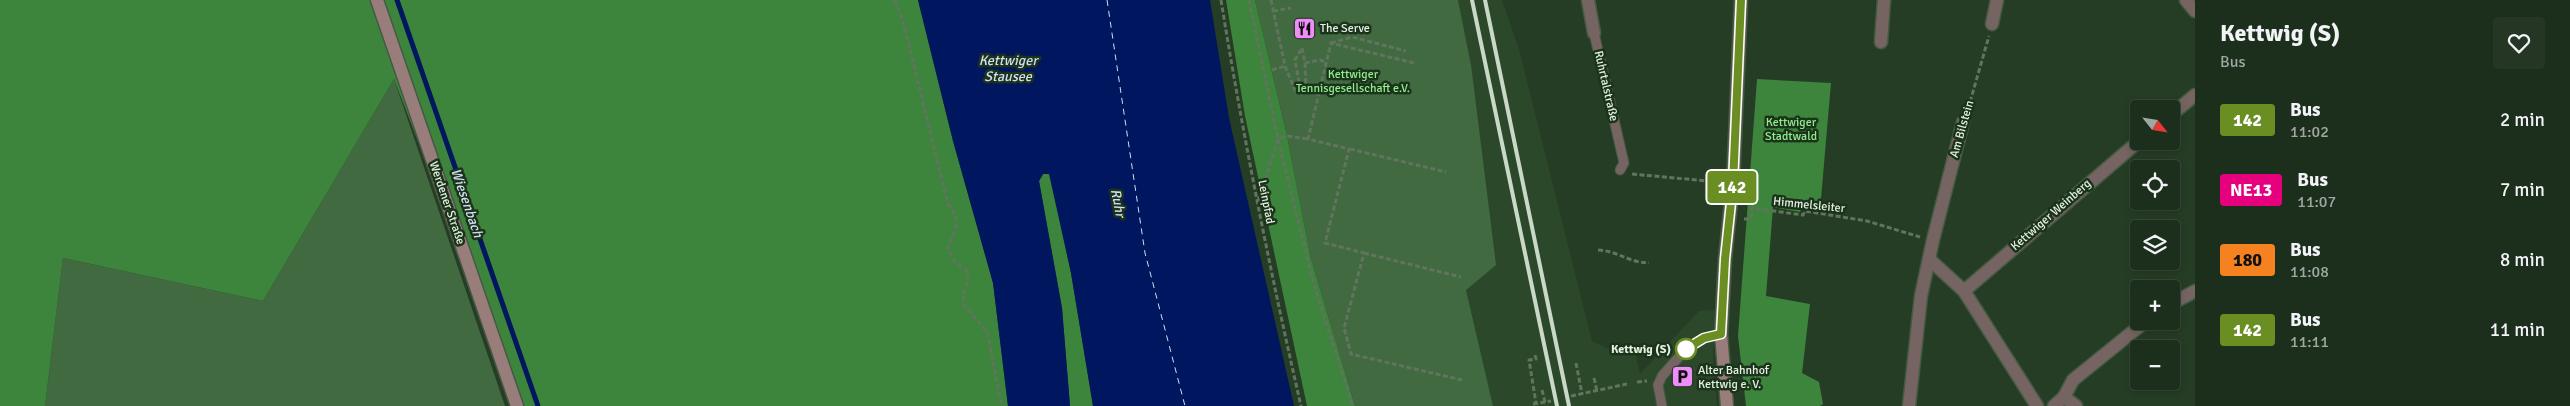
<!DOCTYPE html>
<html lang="en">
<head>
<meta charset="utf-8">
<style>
	body { margin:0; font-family:Signika,sans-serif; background:#253625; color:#f1f3f6; height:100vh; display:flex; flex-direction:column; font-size:19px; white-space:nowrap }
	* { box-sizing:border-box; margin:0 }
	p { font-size:16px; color:#a0a8a3 }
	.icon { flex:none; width:28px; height:28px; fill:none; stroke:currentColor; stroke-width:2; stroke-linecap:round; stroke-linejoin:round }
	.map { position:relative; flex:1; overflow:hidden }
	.sheet { display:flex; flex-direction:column; background:#1c2e1c; width:375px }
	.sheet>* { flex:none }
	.badge { padding:0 10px; border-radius:4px; font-size:18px; line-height:32px }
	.needle { width:32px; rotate:120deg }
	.tools { position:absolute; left:2130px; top:100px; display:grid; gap:10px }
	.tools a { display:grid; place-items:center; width:50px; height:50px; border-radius:5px; background:#1c2e1c; box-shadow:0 2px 8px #0003,0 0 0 1px #3a4a3b; font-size:25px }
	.map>.badge { position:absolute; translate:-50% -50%; box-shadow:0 0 0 2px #fff }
	.round { display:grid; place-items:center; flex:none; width:52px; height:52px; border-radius:5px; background:#253625 }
	.overview { display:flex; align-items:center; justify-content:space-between; height:85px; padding:0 25px }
	h1 { font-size:24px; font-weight:800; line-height:38px }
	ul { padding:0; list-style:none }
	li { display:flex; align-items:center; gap:15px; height:70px; padding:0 25px }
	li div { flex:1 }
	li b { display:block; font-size:19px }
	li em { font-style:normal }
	li .badge { min-width:55px; font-weight:700; text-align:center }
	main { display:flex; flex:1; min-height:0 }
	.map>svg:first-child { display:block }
	.built { fill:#2b492a }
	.green { fill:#416a40 }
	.forest { fill:#3d853c }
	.water { fill:#00165e }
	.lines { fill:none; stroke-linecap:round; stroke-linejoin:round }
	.stream { stroke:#00165e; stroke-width:5 }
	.ferry { stroke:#d2def3; stroke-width:1; stroke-dasharray:6 5; stroke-linecap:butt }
	.lane-casing { stroke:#445a43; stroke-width:11 }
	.street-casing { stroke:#445a43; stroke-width:15 }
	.secondary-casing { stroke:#445a43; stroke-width:15 }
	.path { stroke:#60745e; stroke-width:3; stroke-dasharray:5 2.5; stroke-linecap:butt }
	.lane { stroke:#766462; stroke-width:9 }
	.street { stroke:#766462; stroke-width:12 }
	.secondary { stroke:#997d7b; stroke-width:12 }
	.rail { stroke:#c9d8c7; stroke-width:4 }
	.line-casing { stroke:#fff; stroke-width:11 }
	.line { stroke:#6b8e23; stroke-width:8 }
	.stop-dot { fill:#fff; stroke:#6b8e23; stroke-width:2.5 }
	.labels { text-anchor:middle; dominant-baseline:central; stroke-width:5; stroke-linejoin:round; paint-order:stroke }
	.poi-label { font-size:12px; fill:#e3f1e1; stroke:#1c331b; text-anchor:start }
	.park-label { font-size:12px; fill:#90ef8d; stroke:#1c331b }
	.street-label { font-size:12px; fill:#e3f1e1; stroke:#1c331b }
	.stop-label { font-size:12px; font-weight:bold; fill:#e3f1e1; stroke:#1c331b; text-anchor:end }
	.water-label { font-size:14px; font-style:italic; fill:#d2def3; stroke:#1c331b }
</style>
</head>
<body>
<main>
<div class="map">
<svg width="2195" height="406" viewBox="0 0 2195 406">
	<rect width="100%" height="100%" fill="#263d25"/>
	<path class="built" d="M1458 0H1502L1519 50 1592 341 1621 355 1635 352 1640 374 1699 311 1714 310 1713 363 1717 406H1493L1466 290 1471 65Z"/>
	<g class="green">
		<path d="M1255 0H1458L1471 65 1496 265 1466 290 1493 406H1355L1311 259 1287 136Z"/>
		<path d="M394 79 505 406H45L63 258 263 301Z"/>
	</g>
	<g class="forest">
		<path d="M0 0H918L953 141 993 283 1008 406H520L394 79 263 301 63 258 45 406H0Z"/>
		<path d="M1226 0H1255L1287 136 1311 259 1355 406H1307L1245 116Z"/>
		<path d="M1757 79 1831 83 1820 210 1802 207 1800 212 1773 207 1766 296 1810 304 1802 373 1819 382 1823 404 1820 406H1746L1738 336Z"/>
		<path d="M1043 174H1050L1071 273 1093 406H1070L1062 308 1039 181Z"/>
	</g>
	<path class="water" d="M918 0H1210L1229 118 1294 406H1093L1071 273 1049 174H1043L1039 181 1062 308 1070 406H1008L993 283 953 141Z"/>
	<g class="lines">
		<path class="stream" d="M397 0 538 406"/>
		<path class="ferry" d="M1107 0 1145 253 1185 406"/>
		<defs>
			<g id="lane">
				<path d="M1594 33 1624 163 1620 170"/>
				<path d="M1662 406 1658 385 1662 376 1686 349 1704 338 1721 334"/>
			</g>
			<g id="street">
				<path d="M1588 0 1594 33"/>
				<path d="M2186 0 2195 11"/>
				<path d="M1992 24 1997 0"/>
				<path d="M1881 42 1884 0"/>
				<path d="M2171 115 2195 95"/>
				<path d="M1929 259 1964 291 2037 406"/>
				<path d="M1964 291 2139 141"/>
				<path d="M2171 304 2195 291"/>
				<path d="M2064 397 2076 406"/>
				<path d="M1909 406 1921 296 1933 240 1963 122"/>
				<path d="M2054 406 2064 397 2073 380 2146 321"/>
			</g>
			<g id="secondary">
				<path d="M377 0 517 406"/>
				<path d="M1727 406 1721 334 1725 259 1733 183 1741 0"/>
			</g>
		</defs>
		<use href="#lane" class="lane-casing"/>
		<use href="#street" class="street-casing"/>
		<use href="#secondary" class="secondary-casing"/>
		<g class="path">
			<path d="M895 0 903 21 948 204C961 221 956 229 948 247L955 262 967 271 968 280 963 294 964 305 987 332 1002 406"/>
			<path d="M1221 0C1243 136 1270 271 1301 406"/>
			<path d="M1249 0 1278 139 1314 285 1353 406"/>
			<path d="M1271 0 1285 66 1295 90 1318 94"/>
			<path d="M1273 11 1291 8"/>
			<path d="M1331 43 1352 37 1406 51"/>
			<path d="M1302 48 1305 63 1320 60 1326 62"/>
			<path d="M1305 63 1306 92"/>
			<path d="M1414 63 1331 43 1308 139 1349 149 1325 243 1364 253 1344 328 1351 354 1462 380"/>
			<path d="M1272 70 1285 66"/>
			<path d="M1295 89 1299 82 1295 60 1302 48"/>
			<path d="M1968 109 1989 36"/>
			<path d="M1350 149 1446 172"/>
			<path d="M1632 174 1718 182"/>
			<path d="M1258 201 1278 139 1287 136 1308 139"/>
			<path d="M1744 219H1751L1752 208 1803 215 1805 211 1867 221 1920 237"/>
			<path d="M1598 250C1618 251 1627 262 1649 263"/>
			<path d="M1364 253 1461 277"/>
			<path d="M1535 355 1536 359 1529 360 1536 403"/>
			<path d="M1576 363 1582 394"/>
			<path d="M1594 378 1597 391"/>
			<path d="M1637 382 1647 381"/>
			<path d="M1542 390 1545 402"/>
			<path d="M1571 396 1627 384"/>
			<path d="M1533 404 1551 401"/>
		</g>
		<use href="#lane" class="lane"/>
		<use href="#street" class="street"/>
		<use href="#secondary" class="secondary"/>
		<g class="rail">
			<path d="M1472 0 1557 406"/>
			<path d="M1485 0 1569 406"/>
		</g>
	</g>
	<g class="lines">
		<defs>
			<path id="line" d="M1686 349 1704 338 1721 334 1725 259 1733 184 1741 0"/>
		</defs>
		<use href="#line" class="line-casing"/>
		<use href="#line" class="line"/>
	</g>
	<defs>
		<symbol id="restaurant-square" viewBox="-11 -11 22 22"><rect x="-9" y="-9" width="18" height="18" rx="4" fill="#ee8cf8" stroke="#1c331b"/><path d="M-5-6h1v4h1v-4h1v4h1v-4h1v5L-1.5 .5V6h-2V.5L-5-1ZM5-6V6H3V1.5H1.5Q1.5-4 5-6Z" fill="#111"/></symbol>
		<symbol id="parking-square" viewBox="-11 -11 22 22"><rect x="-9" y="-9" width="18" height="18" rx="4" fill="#ee8cf8" stroke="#1c331b"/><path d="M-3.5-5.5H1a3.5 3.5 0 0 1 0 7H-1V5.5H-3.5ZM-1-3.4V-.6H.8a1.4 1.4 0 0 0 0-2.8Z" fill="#111"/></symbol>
	</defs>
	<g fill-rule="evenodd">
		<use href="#restaurant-square" x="1292" y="16" width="25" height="25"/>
		<use href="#parking-square" x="1670" y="364" width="25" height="25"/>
	</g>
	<circle class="stop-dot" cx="1686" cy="349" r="10"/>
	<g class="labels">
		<g class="poi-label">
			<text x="1320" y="28">The Serve</text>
			<text x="1698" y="370">Alter Bahnhof<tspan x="1698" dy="14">Kettwig e. V.</tspan></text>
		</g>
		<g class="park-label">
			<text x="1353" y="74">Kettwiger<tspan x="1353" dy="14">Tennisgesellschaft e.V.</tspan></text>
			<text x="1791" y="122">Kettwiger<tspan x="1791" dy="14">Stadtwald</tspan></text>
		</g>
		<g class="street-label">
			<text transform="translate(1606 86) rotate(77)">Ruhrtalstraße</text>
			<text transform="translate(1962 129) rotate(-74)">Am Bilstein</text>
			<text transform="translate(1266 202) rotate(79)">Leinpfad</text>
			<text transform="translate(447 203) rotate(71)">Werdener Straße</text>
			<text transform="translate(1809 205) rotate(6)">Himmelsleiter</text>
			<text transform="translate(2051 215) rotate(-41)">Kettwiger Weinberg</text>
		</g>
		<g class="stop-label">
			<text x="1671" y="349">Kettwig (S)</text>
		</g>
		<g class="water-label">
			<text x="1008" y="60">Kettwiger<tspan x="1008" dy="16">Stausee</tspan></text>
			<text transform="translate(467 203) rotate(71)">Wiesenbach</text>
			<text transform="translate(1118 203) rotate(79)">Ruhr</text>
		</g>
	</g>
</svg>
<div class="tools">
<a><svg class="needle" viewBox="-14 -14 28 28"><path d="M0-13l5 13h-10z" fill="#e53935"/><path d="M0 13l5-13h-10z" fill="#a0a8a3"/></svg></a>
<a><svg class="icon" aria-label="locate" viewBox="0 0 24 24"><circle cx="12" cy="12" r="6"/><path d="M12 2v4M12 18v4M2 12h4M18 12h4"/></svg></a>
<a><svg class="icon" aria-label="layers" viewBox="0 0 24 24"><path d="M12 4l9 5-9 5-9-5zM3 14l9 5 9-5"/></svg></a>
<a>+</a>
<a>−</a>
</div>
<b class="badge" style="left:1732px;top:187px;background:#6b8e23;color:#fff">142</b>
</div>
<section class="sheet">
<div class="overview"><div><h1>Kettwig (S)</h1><p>Bus</p></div><a class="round"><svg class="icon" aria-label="heart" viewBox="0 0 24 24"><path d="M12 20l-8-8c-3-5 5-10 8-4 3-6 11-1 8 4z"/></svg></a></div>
<ul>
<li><span class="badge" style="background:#6b8e23;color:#fff">142</span><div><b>Bus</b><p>11:02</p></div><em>2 min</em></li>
<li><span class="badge" style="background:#e6007e;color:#fff">NE13</span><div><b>Bus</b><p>11:07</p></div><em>7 min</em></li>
<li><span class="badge" style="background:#f58220;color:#111">180</span><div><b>Bus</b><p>11:08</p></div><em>8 min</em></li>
<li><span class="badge" style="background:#6b8e23;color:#fff">142</span><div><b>Bus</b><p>11:11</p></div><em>11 min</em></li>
</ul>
</section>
</main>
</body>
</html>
